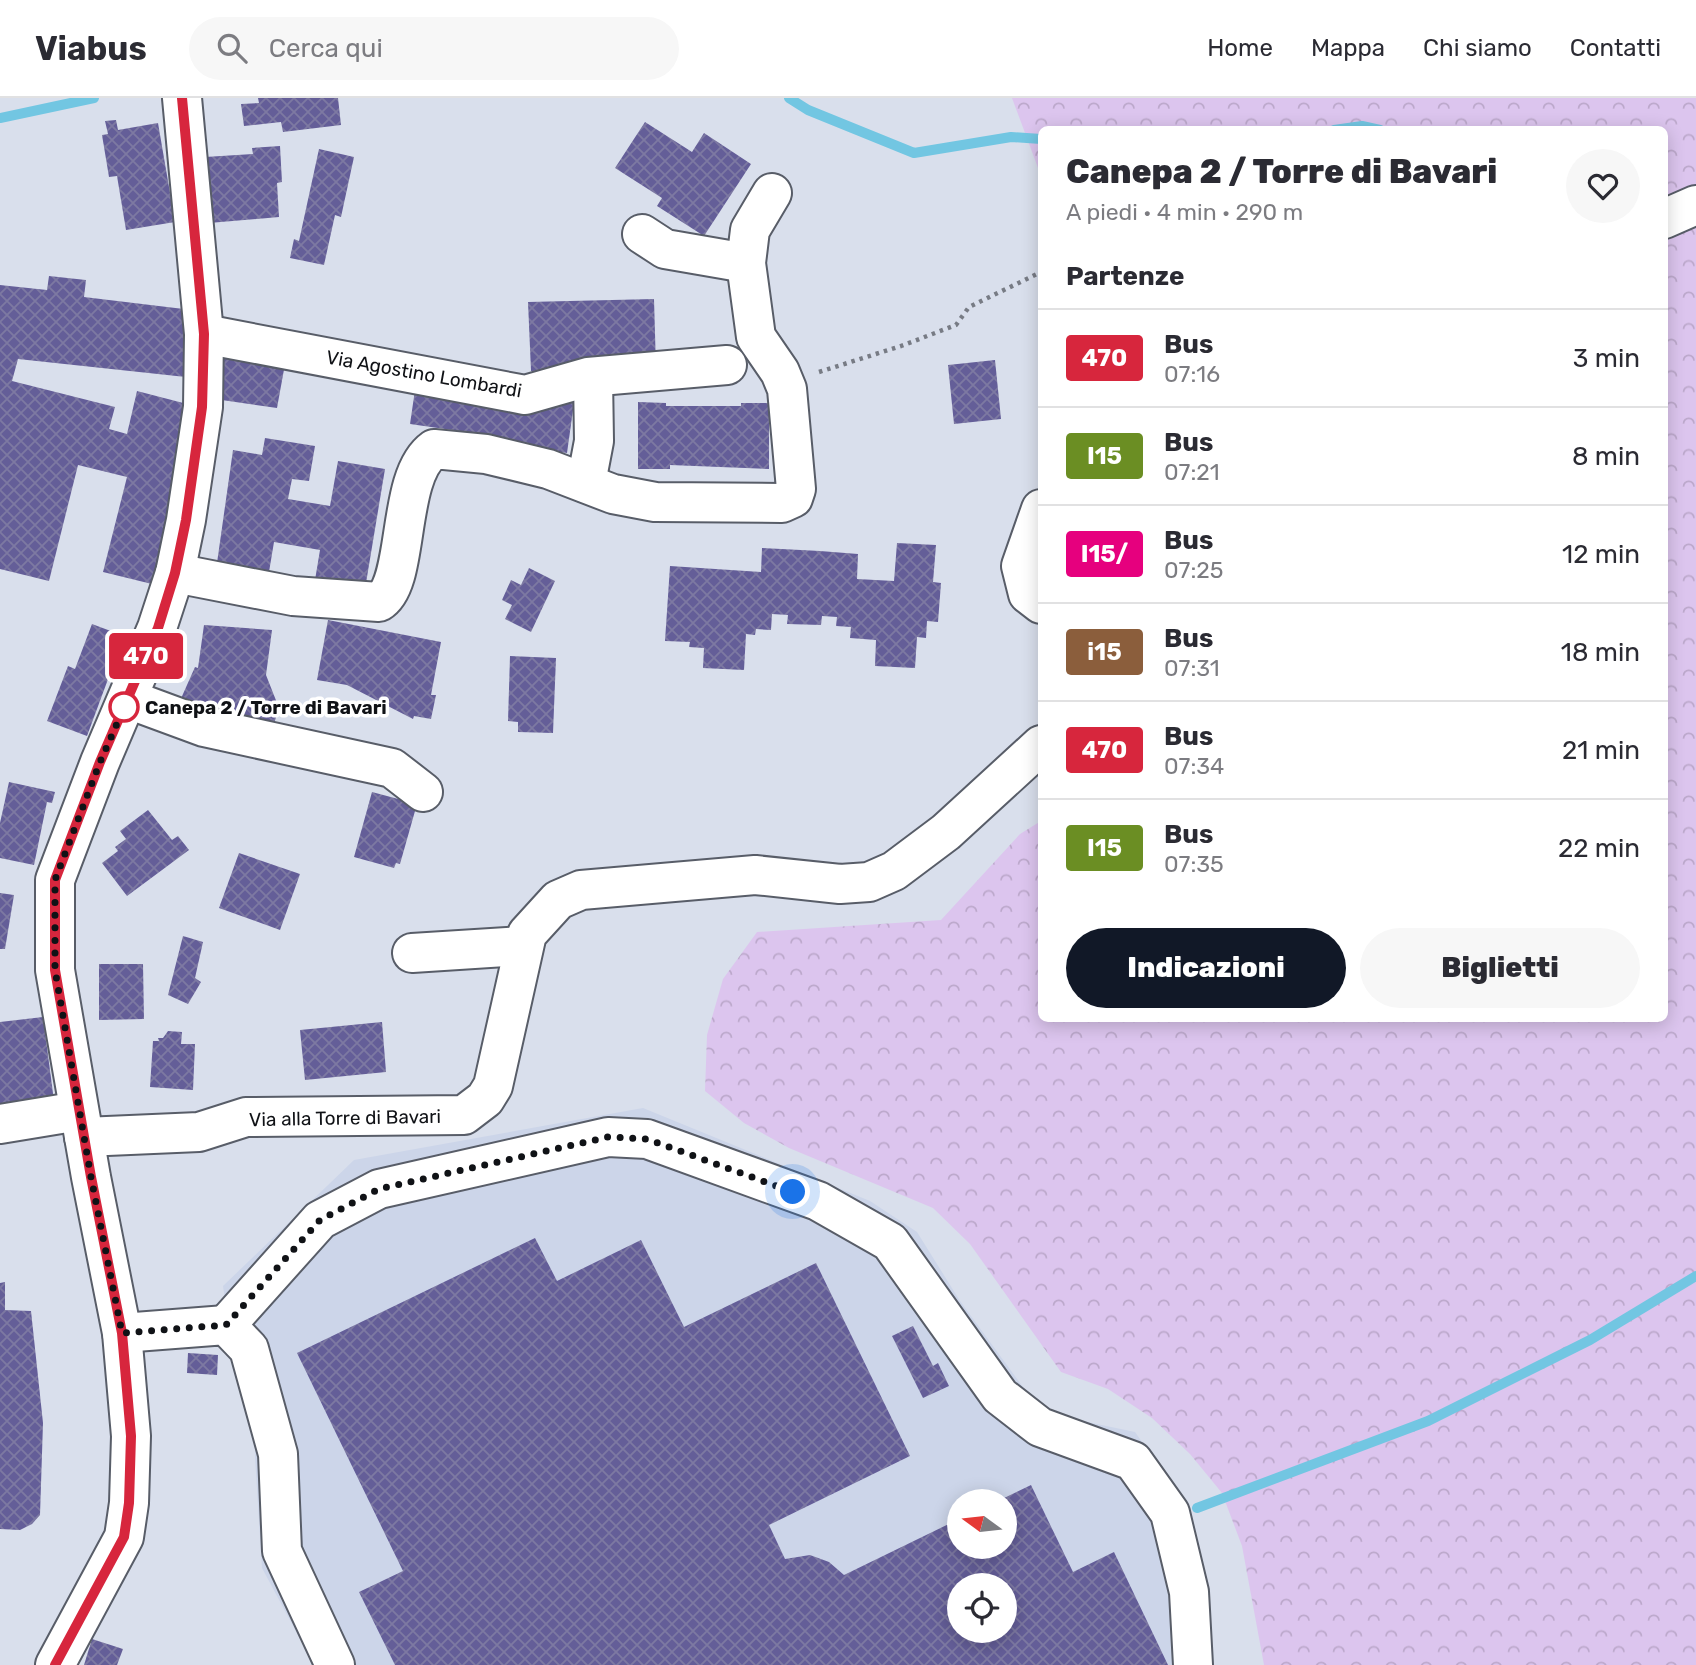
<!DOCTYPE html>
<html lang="it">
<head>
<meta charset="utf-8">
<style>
	body { margin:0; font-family:Rubik,sans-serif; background:#f7f7f7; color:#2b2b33; height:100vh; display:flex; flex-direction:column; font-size:26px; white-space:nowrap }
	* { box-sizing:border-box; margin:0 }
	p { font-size:23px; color:#7c7c81 }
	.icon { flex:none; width:38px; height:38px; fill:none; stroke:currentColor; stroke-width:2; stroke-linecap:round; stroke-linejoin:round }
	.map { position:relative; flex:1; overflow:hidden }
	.details { position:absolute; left:1038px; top:28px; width:630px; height:896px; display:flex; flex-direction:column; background:#fff; border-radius:10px; box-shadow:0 4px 18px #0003 }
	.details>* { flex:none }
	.badge { padding:0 14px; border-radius:5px; font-size:24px; line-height:46px }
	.needle { width:46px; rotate:285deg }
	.tools { position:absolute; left:947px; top:1391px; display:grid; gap:14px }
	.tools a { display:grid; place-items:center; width:70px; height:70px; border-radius:50%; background:#fff; box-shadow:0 4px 18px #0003; font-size:35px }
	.you { position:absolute; width:35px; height:35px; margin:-18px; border:5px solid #fff; border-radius:50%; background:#1a73e8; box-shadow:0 0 0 10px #1a73e833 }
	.map>.badge { position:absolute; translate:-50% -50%; box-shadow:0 0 0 4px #fff }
	h2 { padding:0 28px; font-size:26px; line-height:63px }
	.round { display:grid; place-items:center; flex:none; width:74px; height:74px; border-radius:37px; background:#f7f7f7 }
	.headline { display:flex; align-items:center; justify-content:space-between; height:119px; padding:0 28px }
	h1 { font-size:33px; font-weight:800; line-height:52px }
	.primary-button { display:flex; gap:14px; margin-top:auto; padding:14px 28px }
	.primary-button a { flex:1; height:80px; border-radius:42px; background:#111827; color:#fff; font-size:28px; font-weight:800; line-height:80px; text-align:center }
	.primary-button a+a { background:#f7f7f7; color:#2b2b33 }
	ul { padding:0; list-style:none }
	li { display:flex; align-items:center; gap:21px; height:98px; padding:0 28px; border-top:2px solid #e1e1e2 }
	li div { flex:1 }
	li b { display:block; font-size:26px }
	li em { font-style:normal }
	li .badge { min-width:77px; font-weight:700; text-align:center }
	header { display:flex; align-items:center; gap:42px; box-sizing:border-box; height:98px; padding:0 35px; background:#fff; border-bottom:2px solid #e1e1e2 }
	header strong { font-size:33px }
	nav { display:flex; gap:38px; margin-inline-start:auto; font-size:24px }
	.search { width:490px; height:63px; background:#f7f7f7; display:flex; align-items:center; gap:18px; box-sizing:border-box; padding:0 24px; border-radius:38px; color:#7c7c81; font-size:26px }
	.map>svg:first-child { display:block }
	.built { fill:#ccd5e9; fill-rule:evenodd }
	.forest { fill:url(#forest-crowns) }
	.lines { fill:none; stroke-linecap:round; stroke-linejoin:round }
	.stream { stroke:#72c6e2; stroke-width:10 }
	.building { fill:url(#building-cross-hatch); fill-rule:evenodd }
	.minor-casing { stroke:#585d68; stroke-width:42 }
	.path { stroke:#777b84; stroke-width:4.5; stroke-dasharray:3.5 5; stroke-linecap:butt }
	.minor { stroke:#fff; stroke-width:38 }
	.line-casing { stroke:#fff; stroke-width:16 }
	.line { stroke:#d7263d; stroke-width:10 }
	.walk { stroke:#101216; stroke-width:7; stroke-dasharray:0 12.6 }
	.stop-dot { fill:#fff; stroke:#d7263d; stroke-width:3.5 }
	.labels { text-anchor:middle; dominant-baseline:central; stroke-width:7; stroke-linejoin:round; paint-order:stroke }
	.street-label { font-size:19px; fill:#101216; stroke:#fff }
	.stop-label { font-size:19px; font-weight:bold; fill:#101216; stroke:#fff; text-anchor:start }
</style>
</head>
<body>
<header>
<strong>Viabus</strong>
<div class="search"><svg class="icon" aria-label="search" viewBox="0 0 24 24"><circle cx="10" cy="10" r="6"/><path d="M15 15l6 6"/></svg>Cerca qui</div>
<nav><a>Home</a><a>Mappa</a><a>Chi siamo</a><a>Contatti</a></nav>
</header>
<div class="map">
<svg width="1696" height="1567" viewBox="0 0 1696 1567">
	<defs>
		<pattern id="forest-crowns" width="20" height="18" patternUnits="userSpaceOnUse" patternTransform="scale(1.75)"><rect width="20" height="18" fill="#dcc5ee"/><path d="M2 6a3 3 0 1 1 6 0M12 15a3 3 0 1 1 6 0" fill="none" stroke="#bca8cb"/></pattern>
		<pattern id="building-cross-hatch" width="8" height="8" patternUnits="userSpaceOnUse" patternTransform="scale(1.75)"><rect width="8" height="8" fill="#645e98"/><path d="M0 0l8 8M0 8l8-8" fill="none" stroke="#7d79a2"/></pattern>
	</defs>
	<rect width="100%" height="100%" fill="#d9dfec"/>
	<path class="built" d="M643 1010 870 1103 917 1134 960 1203 1028 1296 1059 1318 1135 1334 1159 1368 1203 1567H314L262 1470 255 1359 256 1325 234 1263 223 1188 354 1062ZM959 1404H1004V1449H959ZM959 1488H1004V1533H959Z"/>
	<path class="forest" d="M1012 0H1696V1567H1264L1242 1448 1222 1395 1190 1356 1152 1320 1108 1291 1061 1274 970 1146 933 1110 789 1050 744 1025 705 993 707 937 723 881 757 834 941 822 1020 736 1041 723V920H1664V32H1041V78Z"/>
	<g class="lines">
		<g class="stream">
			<path d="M789 0 808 12 914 55 1011 39 1041 41"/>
			<path d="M0 20 94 0"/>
			<path d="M1334 32 1362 28 1380 32"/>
			<path d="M1197 1410 1428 1323 1590 1242 1696 1178"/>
		</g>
	</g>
	<g class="building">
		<path d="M258 0H338L341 27 283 34 281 24 244 28 241 6 259 5Z"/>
		<path d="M116 22 118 32 158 25 175 124 126 132 117 78 109 79 102 37 108 36 105 23Z"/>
		<path d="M645 24 692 54 704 35 751 66 704 138 657 108 662 100 615 70Z"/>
		<path d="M280 48 282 84 277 85 279 119 209 125 205 59 253 56 252 50Z"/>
		<path d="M319 51 354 59 341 119 335 117 324 167 290 160 294 141 299 143Z"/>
		<path d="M49 178 86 182 84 199 192 212 195 280 18 261 12 283 115 309 109 331 127 336 137 293 191 307 156 487 103 474 127 379 78 367 49 483 0 471V187L47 192Z"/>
		<path d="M654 201 656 270 531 273 528 204Z"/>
		<path d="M223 253 285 266 277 310 215 301Z"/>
		<path d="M995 262 1001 321 954 326 948 267Z"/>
		<path d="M415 292 575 298 567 355 500 347 501 339 410 326Z"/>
		<path d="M638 304 666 305V308H741V305H769V371L670 367V371H638Z"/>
		<path d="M265 340 315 348 309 383 292 381 288 401 330 408 338 363 385 371 365 491 315 482 320 452 274 444 269 474 217 465 233 352 262 357Z"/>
		<path d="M897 445 936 447 933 484 941 485 938 524 927 523 926 540 917 539 915 570 875 568 876 542 850 540 851 529 836 528 837 519 822 518 821 527 787 526 788 517 772 516 771 532 756 531 755 537 746 536 744 572 703 570 704 550 689 549 690 544 665 543 670 468 761 474 762 450 820 453 858 456 857 481 894 483Z"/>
		<path d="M529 470 555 483 531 534 505 521 512 507 502 502 511 482 521 487Z"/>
		<path d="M328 522 441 544 431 597H436L431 621 414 618 413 621 347 587 317 582Z"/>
		<path d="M92 526 124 538 87 638 47 623 68 568 75 571Z"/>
		<path d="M204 527 272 532 266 577 279 610 272 632 179 605 195 569 198 570Z"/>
		<path d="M510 558 556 560 553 635 518 634V624L508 623Z"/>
		<path d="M9 684 55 694 52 705 47 704 34 767 0 760V725Z"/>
		<path d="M372 694 417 706 400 766 396 765 394 770 354 759Z"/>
		<path d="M148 712 172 742 178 738 189 752 127 798 102 765 118 753 115 749 126 741 120 733Z"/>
		<path d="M239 755 300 776 280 832 219 810Z"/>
		<path d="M0 795 14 797 5 851H0Z"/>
		<path d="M183 838 203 844 195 880 201 884 188 906 168 897Z"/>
		<path d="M99 866H143L144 921 99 922Z"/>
		<path d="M43 919 54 1003 0 1010V924Z"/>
		<path d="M382 924 386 974 305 982 300 932Z"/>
		<path d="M168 933 182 934 181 946H195L193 992 150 989 153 943H159L158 940H163Z"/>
		<path d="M535 1140 557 1183 641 1142 684 1229 816 1165 910 1358 769 1427 785 1461 810 1457 829 1464 844 1477 959 1421V1449H1004V1404H996L1031 1387 1073 1474 1114 1454 1168 1567H395L359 1494 403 1473 297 1255ZM959 1488H1004V1533H959Z"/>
		<path d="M5 1184V1212L31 1213 43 1325 40 1417 32 1426 20 1432 0 1431V1185Z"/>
		<path d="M913 1228 933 1268 938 1265 949 1288 923 1300 892 1238Z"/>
		<path d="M188 1255 218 1257 217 1277 187 1275Z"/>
		<path d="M92 1541 123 1551 117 1567H84Z"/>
	</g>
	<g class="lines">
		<defs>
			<g id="minor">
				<path d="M1664 121 1696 107"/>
				<path d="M642 136 665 151 746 165"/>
				<path d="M204 236 525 297 588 279 727 267"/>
				<path d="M586 385 594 343 593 279"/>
				<path d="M1041 411 1021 468 1028 496 1041 506"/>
				<path d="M175 475 293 498 379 504C411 485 395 379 434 351L486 356 548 371 613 396 655 404 782 405 793 400 796 391 787 291 780 274 756 239 746 165 750 132 772 95"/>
				<path d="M128 601 204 629 392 670 423 694"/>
				<path d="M412 855 523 848"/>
				<path d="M0 1026 79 1013"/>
				<path d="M84 1039 199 1034 246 1019 464 1017 485 1001 493 988 527 836 558 802 581 792 755 777 840 786 869 784 894 773 946 734 1041 647"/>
				<path d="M226 1227 320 1122 379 1091 608 1039 647 1041 818 1103 890 1144 1000 1298 1040 1329 1133 1363 1170 1415 1189 1494 1193 1567"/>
				<path d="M122 1235 226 1227 249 1251 278 1356 282 1453 335 1567"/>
				<path d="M55 1567 124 1439 129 1405 131 1338 122 1235 91 1079 55 872V782L100 664 157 530 175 475 186 422 203 309 204 236 182 0"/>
			</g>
		</defs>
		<use href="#minor" class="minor-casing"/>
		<path class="path" d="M819 274 901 248 956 227 969 209 1041 174"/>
		<use href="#minor" class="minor"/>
	</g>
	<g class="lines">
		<defs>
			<path id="line" d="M55 1567 124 1439 129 1405 131 1338 122 1235 91 1079 55 872V782L100 664 158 530 175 475 186 422 202 309 204 236 182 0"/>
		</defs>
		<use href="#line" class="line-casing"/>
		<use href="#line" class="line"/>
		<path class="walk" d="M124 609 128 601 100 664 55 782V872L91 1079 122 1235 226 1227 320 1122 379 1091 608 1039 647 1041 793 1094"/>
	</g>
	<circle class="stop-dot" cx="124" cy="609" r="14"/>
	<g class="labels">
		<g class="street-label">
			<text transform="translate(424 276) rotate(10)">Via Agostino Lombardi</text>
			<text transform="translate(345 1020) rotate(-1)">Via alla Torre di Bavari</text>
		</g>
		<g class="stop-label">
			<text x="145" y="609">Canepa 2 / Torre di Bavari</text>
		</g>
	</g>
</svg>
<div class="tools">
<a><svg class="needle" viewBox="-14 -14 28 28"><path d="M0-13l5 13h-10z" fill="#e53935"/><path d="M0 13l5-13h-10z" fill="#7c7c81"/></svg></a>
<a><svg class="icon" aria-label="locate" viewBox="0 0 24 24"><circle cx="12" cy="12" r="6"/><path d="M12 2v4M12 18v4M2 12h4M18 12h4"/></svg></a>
</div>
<div class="you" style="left:793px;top:1094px"></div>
<b class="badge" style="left:146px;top:558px;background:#d7263d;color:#fff">470</b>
<section class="details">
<div class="headline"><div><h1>Canepa 2 / Torre di Bavari</h1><p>A piedi · 4 min · 290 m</p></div><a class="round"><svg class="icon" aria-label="heart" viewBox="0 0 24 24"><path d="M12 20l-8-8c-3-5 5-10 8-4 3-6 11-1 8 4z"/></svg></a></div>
<h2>Partenze</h2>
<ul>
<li><span class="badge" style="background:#d7263d;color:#fff">470</span><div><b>Bus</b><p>07:16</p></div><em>3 min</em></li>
<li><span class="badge" style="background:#6b8e23;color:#fff">I15</span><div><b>Bus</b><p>07:21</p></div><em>8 min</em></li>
<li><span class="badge" style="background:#e6007e;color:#fff">I15/</span><div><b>Bus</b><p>07:25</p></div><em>12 min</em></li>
<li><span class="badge" style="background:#8b5e3c;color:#fff">i15</span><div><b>Bus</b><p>07:31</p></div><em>18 min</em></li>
<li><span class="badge" style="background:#d7263d;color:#fff">470</span><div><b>Bus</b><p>07:34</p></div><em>21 min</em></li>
<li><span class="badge" style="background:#6b8e23;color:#fff">I15</span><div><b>Bus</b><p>07:35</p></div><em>22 min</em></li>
</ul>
<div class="primary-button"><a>Indicazioni</a><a>Biglietti</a></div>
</section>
</div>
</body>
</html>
